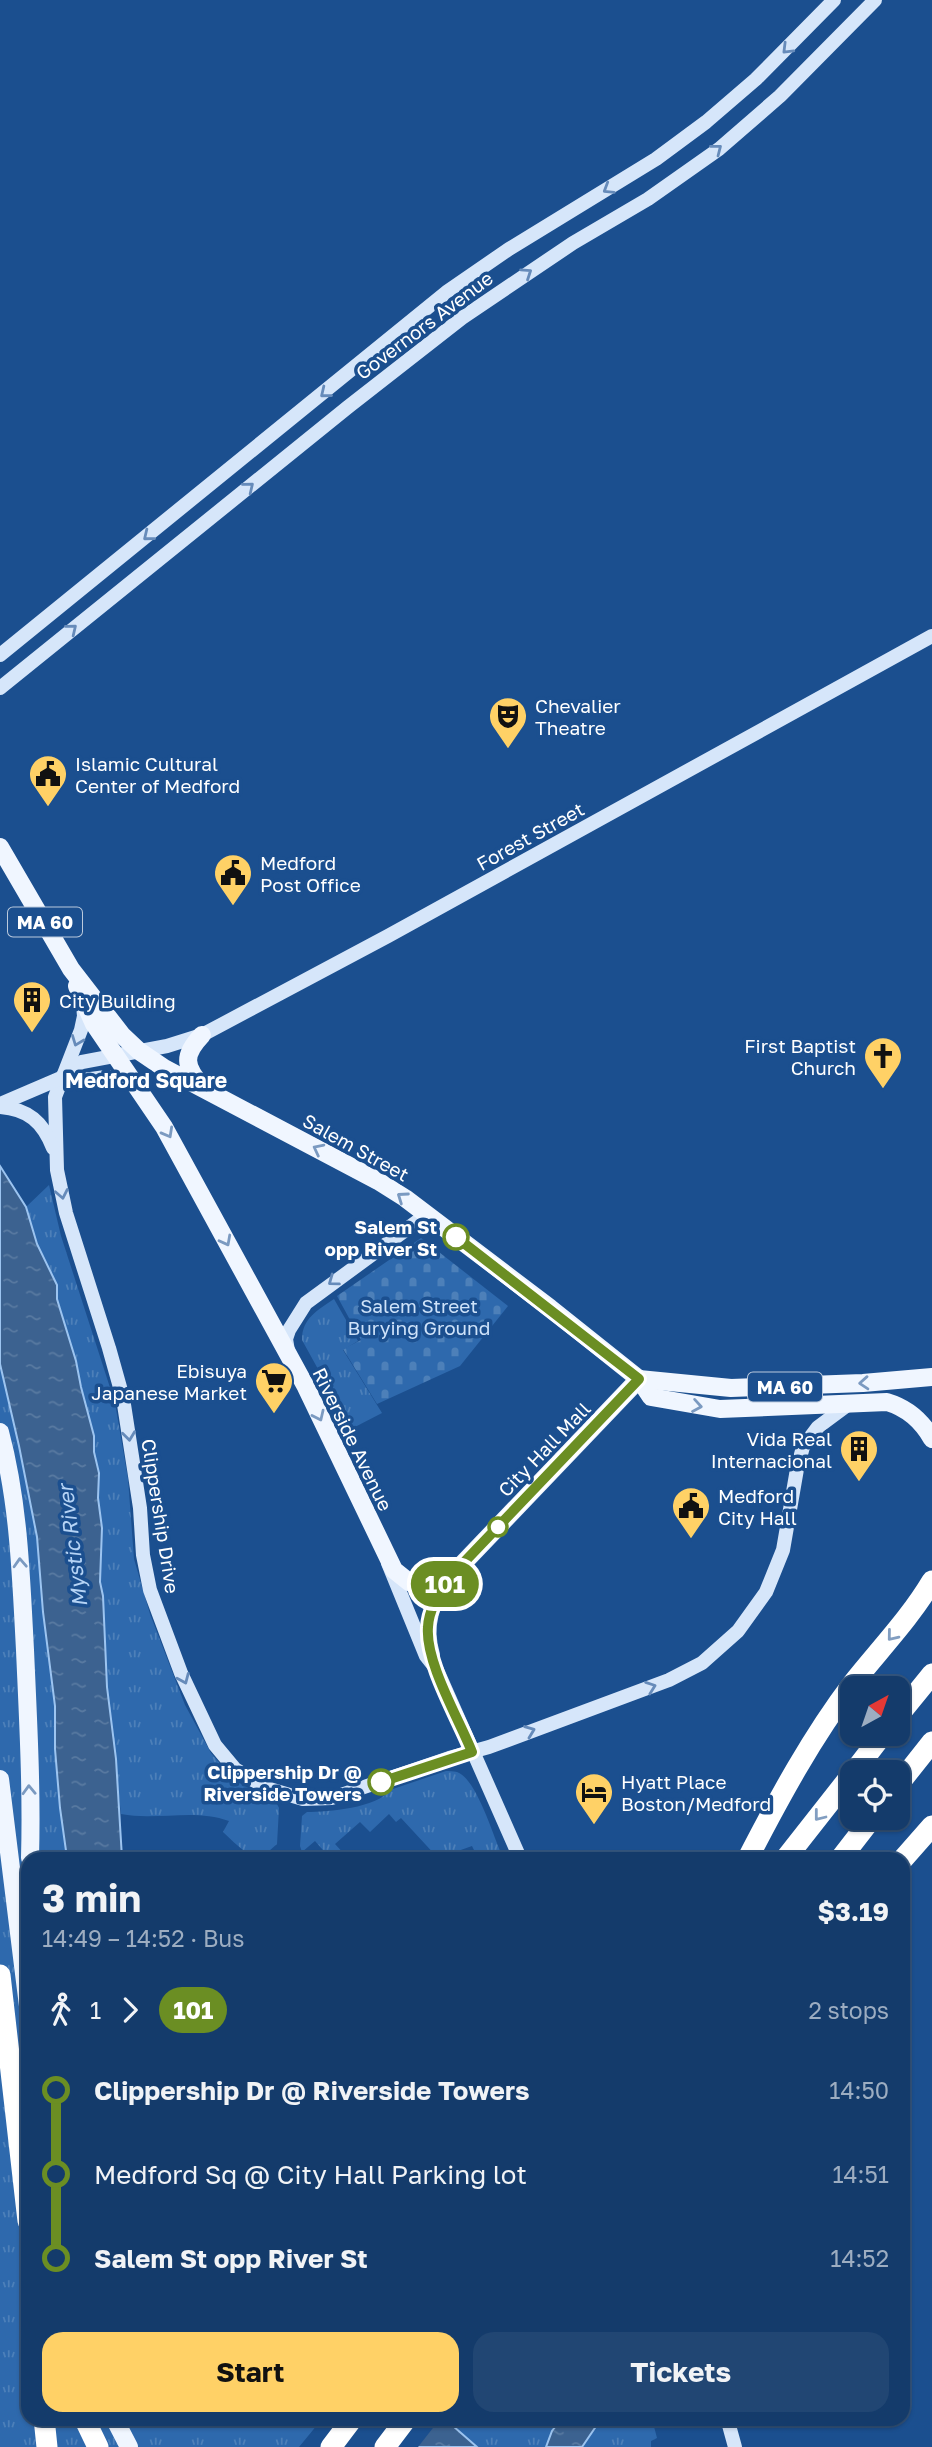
<!DOCTYPE html>
<html lang="en">
<head>
<meta charset="utf-8">
<style>
	body { margin:0; font-family:"Golos Text",sans-serif; background:#214673; color:#f1f3f6; height:100vh; display:flex; flex-direction:column; font-size:26px; white-space:nowrap }
	* { box-sizing:border-box; margin:0 }
	p { font-size:23px; color:#9dadc1 }
	.icon { flex:none; width:38px; height:38px; fill:none; stroke:currentColor; stroke-width:2; stroke-linecap:round; stroke-linejoin:round }
	.map { position:relative; flex:1; overflow:hidden }
	.drawer { position:absolute; left:21px; top:1852px; width:889px; height:574px; display:flex; flex-direction:column; background:#143b6b; border-radius:21px; box-shadow:0 2px 5px #0004,0 0 0 2px #33557e }
	.drawer>* { flex:none }
	.badge { padding:0 14px; border-radius:23px; font-size:24px; line-height:46px }
	.needle { width:46px; rotate:40deg }
	.fabs { position:absolute; left:840px; top:1676px; display:grid; gap:14px }
	.fabs a { display:grid; place-items:center; width:70px; height:70px; border-radius:14px; background:#143b6b; box-shadow:0 2px 5px #0004,0 0 0 2px #33557e; font-size:35px }
	.map>.badge { position:absolute; translate:-50% -50%; box-shadow:0 0 0 4px #fff }
	.legs { display:flex; align-items:center; gap:10px; height:77px; padding:0 21px; font-size:23px }
	.legs p { margin-inline-start:auto }
	.headline { display:flex; align-items:center; justify-content:space-between; height:119px; padding:0 21px }
	h1 { font-size:38px; font-weight:700; line-height:52px }
	.action { display:flex; gap:14px; margin-top:auto; padding:14px 21px }
	.action a { flex:1; height:80px; border-radius:21px; background:#ffd166; color:#111; font-size:28px; font-weight:700; line-height:80px; text-align:center }
	.action a+a { background:#214673; color:#f1f3f6 }
	ul { padding:0 21px; list-style:none }
	li { display:flex; align-items:center; gap:24px; height:84px; font-size:26px }
	li i { display:grid; place-items:center; width:10px; height:100%; margin:0 9px; background:currentColor }
	li i::after { content:''; width:18px; height:18px; margin:-9px; border:5px solid; border-radius:50%; background:#143b6b }
	li p { margin-inline-start:auto }
	li:first-child i { background:linear-gradient(#0000 50%,currentColor 0) }
	li:last-child i { background:linear-gradient(currentColor 50%,#0000 0) }
	.map>svg:first-child { display:block }
	.cemetery { fill:url(#cemetery-stones) }
	.park { fill:url(#park-tufts) }
	.water { fill:url(#water-ripples); stroke:#9cc4f0; stroke-width:2 }
	.pier { fill:#1b4f8f }
	.lines { fill:none; stroke-linecap:round; stroke-linejoin:round }
	.secondary { stroke:#d6e6fa; stroke-width:14 }
	.primary { stroke:#f0f6ff; stroke-width:18 }
	.highway { stroke:#fff; stroke-width:21 }
	.oneway { stroke:#668bba }
	.oneway2 { stroke:#7b9ac1 }
	.oneway3 { stroke:#829ec1 }
	.line-1-casing { stroke:#fff; stroke-width:16 }
	.line-1 { stroke:#6b8e23; stroke-width:10 }
	.stop-1-dot { fill:#fff; stroke:#6b8e23; stroke-width:3.5 }
	.labels { text-anchor:middle; dominant-baseline:central; stroke-width:7; stroke-linejoin:round; paint-order:stroke }
	.shield { fill:#1b4f8f; stroke:#bbcadd; stroke-width:2 }
	.shield-label { font-size:18px; font-weight:bold; fill:#fff }
	.street-label { font-size:19px; fill:#fff; stroke:#1b4f8f }
	.poi-label { font-size:19px; fill:#fff; stroke:#1b4f8f; text-anchor:start }
	.stop-label { font-size:19px; font-weight:bold; fill:#fff; stroke:#1b4f8f; text-anchor:end }
	.park-label { font-size:19px; fill:#cfe3fa; stroke:#1b4f8f }
	.neighbourhood-label { font-size:21px; font-weight:bold; fill:#fff; stroke:#1b4f8f }
	.water-label { font-size:21px; font-style:italic; fill:#b5d3f5; stroke:#1b4f8f }
</style>
</head>
<body>
<div class="map">
<svg width="932" height="2447" viewBox="0 0 932 2447">
	<defs>
		<pattern id="cemetery-stones" width="16" height="16" patternUnits="userSpaceOnUse" patternTransform="scale(1.75)"><rect width="16" height="16" fill="#2e69ad"/><path d="M2 7V4a2 2 0 0 1 4 0v3zM10 15v-3a2 2 0 0 1 4 0v3z" fill="#4d80b9"/></pattern>
		<pattern id="park-tufts" width="24" height="20" patternUnits="userSpaceOnUse" patternTransform="scale(1.75)"><rect width="24" height="20" fill="#2e69ad"/><path d="M3 7l-1-3M5 7V3M7 7l1-3M15 17l-1-3M17 17v-4M19 17l1-3" fill="none" stroke="#4d80b9"/></pattern>
		<pattern id="water-ripples" width="26" height="14" patternUnits="userSpaceOnUse" patternTransform="scale(1.75)"><rect width="26" height="14" fill="#3c6290"/><path d="M2 4q2-2 4 0t4 0M15 11q2-2 4 0t4 0" fill="none" stroke="#597aa1"/></pattern>
	</defs>
	<rect width="100%" height="100%" fill="#1b4f8f"/>
	<path class="cemetery" d="M421 1238 508 1306 460 1366 377 1404 343 1349 361 1340 337 1296Z"/>
	<g class="park">
		<path d="M49 1185 61 1236 115 1403 128 1479 134 1559 150 1614 185 1705 211 1753 234 1780 277 1804 279 1808 277 1844 261 1858C247 1857 233 1841 223 1832L229 1821C194 1808 157 1821 121 1814L107 1687 103 1597 100 1582 102 1528 98 1498 99 1473 94 1452V1436L81 1387 76 1361 57 1299 56 1285 37 1244 26 1207Z"/>
		<path d="M334 1299 358 1341 343 1350 382 1413 351 1429 302 1340C302 1318 318 1310 334 1299Z"/>
		<path d="M0 1364 19 1446 37 1537 43 1612 55 1706V1749L60 1808 67 1858H28V2418L322 2419 299 2447H0Z"/>
		<path d="M446 1771C449 1771 453 1771 457 1772 476 1778 493 1835 501 1853L487 1858H478L472 1846 438 1858 401 1818 396 1822 389 1814 370 1832 360 1822 335 1844 346 1856 344 1858H330L315 1841 302 1852 300 1846 302 1816 307 1812C328 1812 377 1808 390 1790Z"/>
		<path d="M446 2419 447 2418 561 2419 552 2431 546 2447H477Z"/>
		<path d="M601 2419H652L657 2438 651 2441V2447H582Z"/>
	</g>
	<g class="water">
		<path d="M0 1166 26 1207 37 1244 57 1285V1299L76 1361 81 1387 94 1436V1452L99 1473 98 1498 102 1528 100 1582 103 1596 107 1687 116 1759 122 1858H67L60 1808 55 1749V1706L43 1612 37 1537 19 1446 0 1364Z"/>
		<path d="M562 2418H601V2419L582 2447H546L552 2431Z"/>
		<path d="M337 2419H445L477 2447H378Z"/>
	</g>
	<path class="pier" d="M333 2418 440 2419 418 2447H372Z"/>
	<g class="lines">
		<g class="secondary">
			<path d="M0 655 448 291 509 249 656 159 706 122 756 79 834 0"/>
			<path d="M0 688 348 407 462 318 573 243 648 199 719 149 780 96 875 0"/>
			<path d="M83 1005 84 1016 81 1030 55 1097 57 1170 66 1213 109 1348 123 1398 140 1508 143 1555 150 1590 181 1673 215 1745 235 1769 266 1788 303 1799 332 1798 449 1758 489 1747 669 1680 702 1663 738 1631 766 1592 783 1550 797 1469 803 1447 818 1427 849 1404"/>
			<path d="M61 1078C91 1086 105 1067 137 1086"/>
			<path d="M0 1104 61 1078 70 1069 82 1062 167 1046 202 1035 388 936 932 636"/>
			<path d="M0 1107C28 1109 43 1122 53 1148"/>
			<path d="M288 1351 286 1339 289 1330 306 1303 426 1215"/>
			<path d="M388 1563 426 1656 437 1670 520 1858"/>
			<path d="M433 1655C424 1624 433 1603 450 1577"/>
			<path d="M727 2418 735 2447"/>
		</g>
		<g class="primary">
			<path d="M0 847 71 969 122 1035 139 1051 164 1068 378 1181 405 1198 550 1308 639 1379 651 1397 720 1409 887 1402C907 1408 922 1421 932 1439"/>
			<path d="M77 986 94 1024 164 1127 306 1387 394 1570 409 1582 420 1585H430L450 1577 639 1379"/>
			<path d="M202 1035C183 1055 184 1066 202 1086"/>
			<path d="M639 1379 731 1388 863 1383 932 1377"/>
			<path d="M0 1432C19 1503 21 1576 25 1650 28 1719 32 1789 30 1858"/>
			<path d="M0 1779 28 2006"/>
			<path d="M114 2418 129 2447"/>
		</g>
		<g class="highway">
			<path d="M898 1716 932 1674"/>
			<path d="M853 1773 883 1734"/>
			<path d="M898 1785 932 1742"/>
			<path d="M748 1858C779 1798 812 1737 853 1683 880 1649 910 1618 932 1581"/>
			<path d="M786 1858 852 1774"/>
			<path d="M841 1858 872 1818"/>
			<path d="M903 1859 932 1826"/>
			<path d="M0 1975 28 2221"/>
			<path d="M44 2418 47 2447"/>
			<path d="M84 2418 98 2447"/>
			<path d="M331 2447 353 2418"/>
			<path d="M385 2447 407 2418"/>
		</g>
	</g>
	<defs><path id="oneway-chevron" d="M-2-3.5L2.5 0L-2 3.5" fill="none" stroke-width="1.6" stroke-linecap="round" stroke-linejoin="round" transform="scale(1.75)"/></defs>
	<g class="oneway">
		<use href="#oneway-chevron" transform="translate(787 49) rotate(135)"/>
		<use href="#oneway-chevron" transform="translate(717 149) rotate(-38)"/>
		<use href="#oneway-chevron" transform="translate(608 189) rotate(148)"/>
		<use href="#oneway-chevron" transform="translate(527 273) rotate(-34)"/>
		<use href="#oneway-chevron" transform="translate(325 393) rotate(141)"/>
		<use href="#oneway-chevron" transform="translate(249 487) rotate(-39)"/>
		<use href="#oneway-chevron" transform="translate(148 536) rotate(141)"/>
		<use href="#oneway-chevron" transform="translate(72 629) rotate(-39)"/>
		<use href="#oneway-chevron" transform="translate(77 1041) rotate(111)"/>
		<use href="#oneway-chevron" transform="translate(62 1194) rotate(79)"/>
		<use href="#oneway-chevron" transform="translate(333 1281) rotate(144)"/>
		<use href="#oneway-chevron" transform="translate(129 1436) rotate(83)"/>
		<use href="#oneway-chevron" transform="translate(184 1679) rotate(67)"/>
		<use href="#oneway-chevron" transform="translate(651 1687) rotate(-20)"/>
		<use href="#oneway-chevron" transform="translate(530 1731) rotate(-21)"/>
	</g>
	<g class="oneway2">
		<use href="#oneway-chevron" transform="translate(168 1133) rotate(61)"/>
		<use href="#oneway-chevron" transform="translate(318 1149) rotate(-153)"/>
		<use href="#oneway-chevron" transform="translate(402 1197) rotate(-145)"/>
		<use href="#oneway-chevron" transform="translate(226 1241) rotate(62)"/>
		<use href="#oneway-chevron" transform="translate(864 1383) rotate(176)"/>
		<use href="#oneway-chevron" transform="translate(697 1406) rotate(10)"/>
		<use href="#oneway-chevron" transform="translate(319 1416) rotate(65)"/>
		<use href="#oneway-chevron" transform="translate(20 1563) rotate(-93)"/>
		<use href="#oneway-chevron" transform="translate(29 1790) rotate(-92)"/>
	</g>
	<g class="oneway3">
		<use href="#oneway-chevron" transform="translate(892 1636) rotate(129)"/>
		<use href="#oneway-chevron" transform="translate(819 1816) rotate(128)"/>
	</g>
	<g class="lines">
		<defs>
			<path id="line-1" d="M381 1782 472 1752C459 1719 425 1662 428 1627 429 1608 440 1593 450 1577L639 1379 456 1237"/>
		</defs>
		<use href="#line-1" class="line-1-casing"/>
		<use href="#line-1" class="line-1"/>
	</g>
	<defs>
		<symbol id="theatre-pin" viewBox="-11 -11 22 30"><path d="M0 17L-7.5 6A9.5 9.5 0 1 1 7.5 6Z" fill="#ffd166" stroke="#1b4f8f"/><path d="M-5-5.5Q0-4 5-5.5V0Q5 5 0 6Q-5 5-5 0ZM-3.3-2.5H-1v1.5H-3.3ZM1-2.5H3.3v1.5H1ZM-2.8 1Q0 5.5 2.8 1Z" fill="#111"/></symbol>
		<symbol id="civic-pin" viewBox="-11 -11 22 30"><path d="M0 17L-7.5 6A9.5 9.5 0 1 1 7.5 6Z" fill="#ffd166" stroke="#1b4f8f"/><path d="M-.6-6.5H3V-4.5H.6V-3L4-1V1h2V6H-6V1h2V-1L-.6-3ZM-1.2 2.5V6h2.4V2.5Z" fill="#111"/></symbol>
		<symbol id="building-pin" viewBox="-11 -11 22 30"><path d="M0 17L-7.5 6A9.5 9.5 0 1 1 7.5 6Z" fill="#ffd166" stroke="#1b4f8f"/><path d="M-4-6H4V6H1V3H-1V6H-4ZM-2.5-4.3h1.7v1.8h-1.7ZM.8-4.3h1.7v1.8H.8ZM-2.5-1h1.7V.8h-1.7ZM.8-1h1.7V.8H.8Z" fill="#111"/></symbol>
		<symbol id="church-pin" viewBox="-11 -11 22 30"><path d="M0 17L-7.5 6A9.5 9.5 0 1 1 7.5 6Z" fill="#ffd166" stroke="#1b4f8f"/><path d="M-1.2-6h2.4v3.5h3.3v2.4h-3.3V6h-2.4V-.1h-3.3v-2.4h3.3Z" fill="#111"/></symbol>
		<symbol id="supermarket-pin" viewBox="-11 -11 22 30"><path d="M0 17L-7.5 6A9.5 9.5 0 1 1 7.5 6Z" fill="#ffd166" stroke="#1b4f8f"/><path d="M-6-5.5h2.5l.6 2H6L4.5 2H-2.5L-4.4-4H-6ZM-1.5 3.2a1.3 1.3 0 1 0 .1 0ZM3 3.2a1.3 1.3 0 1 0 .1 0Z" fill="#111"/></symbol>
		<symbol id="hotel-pin" viewBox="-11 -11 22 30"><path d="M0 17L-7.5 6A9.5 9.5 0 1 1 7.5 6Z" fill="#ffd166" stroke="#1b4f8f"/><path d="M-6-4.5h1.5V1H6V5H4.5V3h-9V5H-6ZM-4 0a1.8 1.8 0 1 1 3.6 0ZM.5 0V-2.5h3Q6-2.5 6 0Z" fill="#111"/></symbol>
	</defs>
	<g fill-rule="evenodd">
		<use href="#theatre-pin" x="486" y="694" width="44" height="60"/>
		<use href="#civic-pin" x="26" y="752" width="44" height="60"/>
		<use href="#civic-pin" x="211" y="851" width="44" height="60"/>
		<use href="#building-pin" x="10" y="978" width="44" height="60"/>
		<use href="#church-pin" x="861" y="1034" width="44" height="60"/>
		<use href="#supermarket-pin" x="252" y="1359" width="44" height="60"/>
		<use href="#building-pin" x="837" y="1427" width="44" height="60"/>
		<use href="#civic-pin" x="669" y="1484" width="44" height="60"/>
		<use href="#hotel-pin" x="572" y="1770" width="44" height="60"/>
	</g>
	<g class="stop-1-dot">
		<circle cx="456" cy="1237" r="12"/>
		<circle cx="498" cy="1527" r="9"/>
		<circle cx="381" cy="1782" r="12"/>
	</g>
	<g class="labels">
		<g class="shield">
			<rect x="8" y="907.5" width="74" height="29" rx="5"/>
			<rect x="748" y="1372.5" width="74" height="29" rx="5"/>
		</g>
		<g class="shield-label">
			<text x="45" y="922">MA 60</text>
			<text x="785" y="1387">MA 60</text>
		</g>
		<g class="street-label">
			<text transform="translate(424 325) rotate(-37)">Governors Avenue</text>
			<text transform="translate(530 836) rotate(-29)">Forest Street</text>
			<text transform="translate(356 1147) rotate(29)">Salem Street</text>
			<text transform="translate(353 1439) rotate(64)">Riverside Avenue</text>
			<text transform="translate(544 1449) rotate(-46)">City Hall Mall</text>
			<text transform="translate(161 1516) rotate(81)">Clippership Drive</text>
		</g>
		<g class="poi-label">
			<text x="535" y="705">Chevalier<tspan x="535" dy="22">Theatre</tspan></text>
			<text x="75" y="763">Islamic Cultural<tspan x="75" dy="22">Center of Medford</tspan></text>
			<text x="260" y="862">Medford<tspan x="260" dy="22">Post Office</tspan></text>
			<text x="59" y="1000">City Building</text>
			<text x="856" y="1045" text-anchor="end">First Baptist<tspan x="856" dy="22">Church</tspan></text>
			<text x="247" y="1370" text-anchor="end">Ebisuya<tspan x="247" dy="22">Japanese Market</tspan></text>
			<text x="832" y="1438" text-anchor="end">Vida Real<tspan x="832" dy="22">Internacional</tspan></text>
			<text x="718" y="1495">Medford<tspan x="718" dy="22">City Hall</tspan></text>
			<text x="621" y="1781">Hyatt Place<tspan x="621" dy="22">Boston/Medford</tspan></text>
		</g>
		<g class="stop-label">
			<text x="437" y="1226">Salem St<tspan x="437" dy="22">opp River St</tspan></text>
			<text x="362" y="1771">Clippership Dr @<tspan x="362" dy="22">Riverside Towers</tspan></text>
		</g>
		<g class="park-label">
			<text x="419" y="1305">Salem Street<tspan x="419" dy="22">Burying Ground</tspan></text>
		</g>
		<g class="neighbourhood-label">
			<text x="146" y="1080">Medford Square</text>
		</g>
		<g class="water-label">
			<text transform="translate(72 1546) rotate(-97)">Mystic River</text>
		</g>
	</g>
</svg>
<div class="fabs">
<a><svg class="needle" viewBox="-14 -14 28 28"><path d="M0-13l5 13h-10z" fill="#e53935"/><path d="M0 13l5-13h-10z" fill="#9dadc1"/></svg></a>
<a><svg class="icon" aria-label="locate" viewBox="0 0 24 24"><circle cx="12" cy="12" r="6"/><path d="M12 2v4M12 18v4M2 12h4M18 12h4"/></svg></a>
</div>
<b class="badge" style="left:445px;top:1584px;background:#6b8e23;color:#fff">101</b>
<section class="drawer">
<div class="headline"><div><h1>3 min</h1><p>14:49 – 14:52 · Bus</p></div><b>$3.19</b></div>
<div class="legs"><svg class="icon" aria-label="walk" viewBox="0 0 24 24"><circle cx="13" cy="4" r="2"/><path d="M13 8l-2 6 4 7M11 14l-3 7M7 12l3-4h3l4 4"/></svg>1<svg class="icon" aria-label="forward" viewBox="0 0 24 24"><path d="M9 5l7 7-7 7"/></svg><b class="badge" style="background:#6b8e23;color:#fff">101</b><p>2 stops</p></div>
<ul>
<li><i style="color:#6b8e23"></i><b>Clippership Dr @ Riverside Towers</b><p>14:50</p></li>
<li><i style="color:#6b8e23"></i><span>Medford Sq @ City Hall Parking lot</span><p>14:51</p></li>
<li><i style="color:#6b8e23"></i><b>Salem St opp River St</b><p>14:52</p></li>
</ul>
<div class="action"><a>Start</a><a>Tickets</a></div>
</section>
</div>
</body>
</html>
